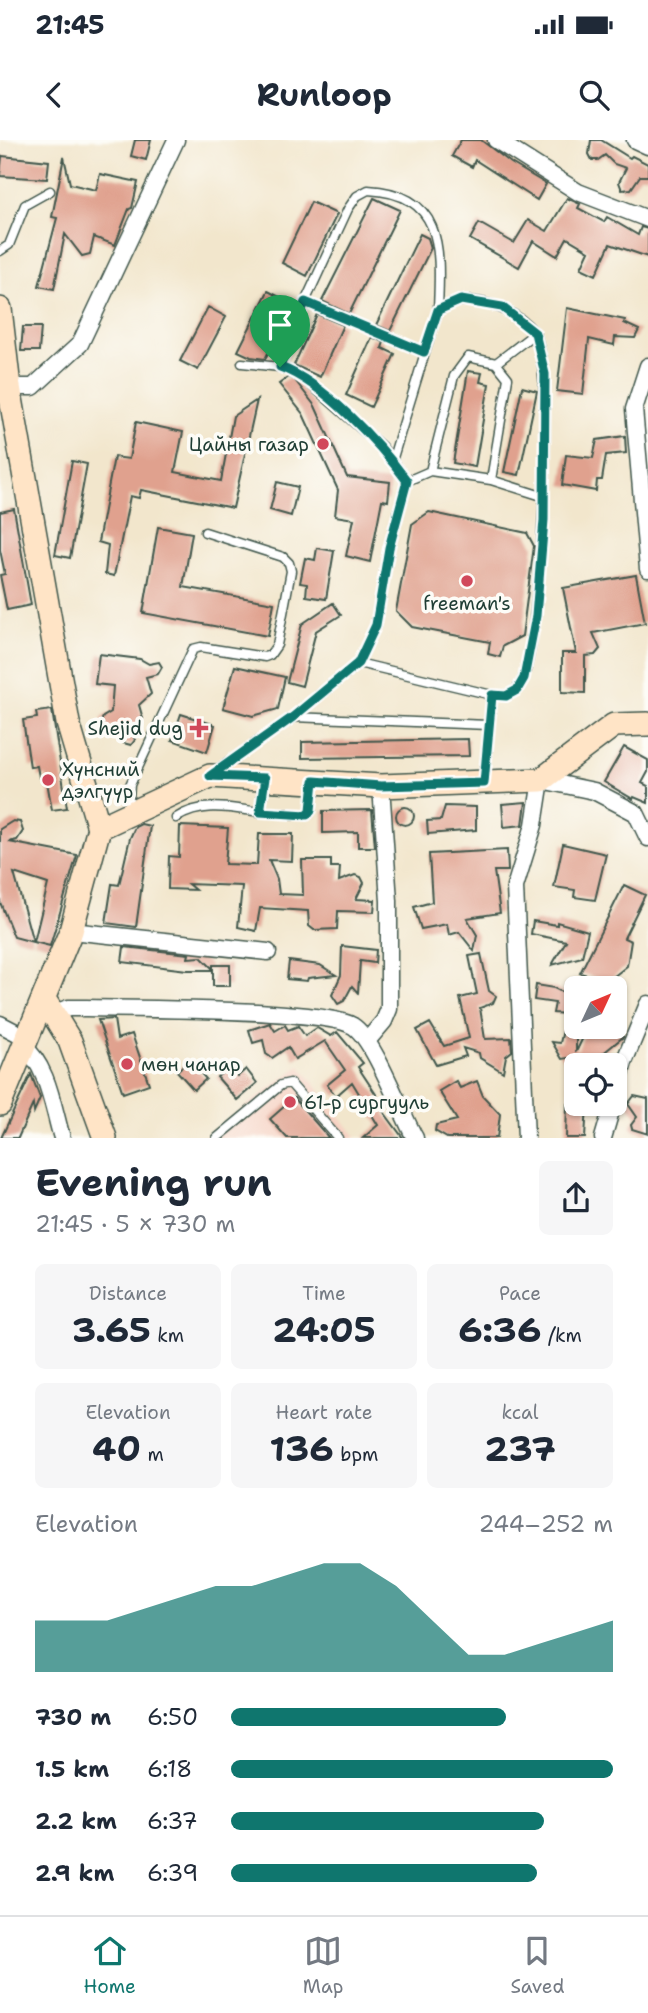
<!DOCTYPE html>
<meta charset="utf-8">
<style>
body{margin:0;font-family:"Shantell Sans",sans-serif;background:#f6f6f7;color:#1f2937;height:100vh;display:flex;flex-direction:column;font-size:26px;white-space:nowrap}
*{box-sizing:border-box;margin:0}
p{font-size:23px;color:#747a83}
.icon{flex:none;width:38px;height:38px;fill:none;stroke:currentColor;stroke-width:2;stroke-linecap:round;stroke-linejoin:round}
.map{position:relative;height:998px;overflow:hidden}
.side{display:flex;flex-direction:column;background:#fff;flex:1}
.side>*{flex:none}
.needle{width:46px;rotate:46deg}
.fabs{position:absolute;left:564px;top:836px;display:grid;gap:14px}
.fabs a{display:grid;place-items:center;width:63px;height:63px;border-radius:10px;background:#fff;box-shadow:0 2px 5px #0004;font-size:35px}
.pin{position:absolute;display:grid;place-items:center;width:60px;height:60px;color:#fff;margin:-72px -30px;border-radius:50% 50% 50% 0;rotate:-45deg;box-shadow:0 0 7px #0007}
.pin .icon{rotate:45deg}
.round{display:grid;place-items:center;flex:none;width:74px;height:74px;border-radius:10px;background:#f6f6f7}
.headline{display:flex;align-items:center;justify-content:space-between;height:119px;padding:0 35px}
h1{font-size:38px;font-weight:700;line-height:52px}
.metrics{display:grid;grid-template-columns:repeat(3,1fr);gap:10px;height:119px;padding:7px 35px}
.metrics div{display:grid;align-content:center;border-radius:10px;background:#f6f6f7;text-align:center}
.metrics b{font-size:35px;font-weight:700}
.metrics small{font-size:19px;font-weight:400}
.metrics p{font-size:19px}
.chart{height:196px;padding:14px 35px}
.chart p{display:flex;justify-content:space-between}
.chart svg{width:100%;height:126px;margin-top:7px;fill:#0f766e;opacity:.7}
ul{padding:0 35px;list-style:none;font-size:23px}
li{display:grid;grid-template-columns:112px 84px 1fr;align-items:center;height:52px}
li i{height:18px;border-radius:9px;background:#0f766e}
.status{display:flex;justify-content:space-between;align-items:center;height:49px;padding:0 35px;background:#fff;direction:ltr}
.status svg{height:19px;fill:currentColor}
header{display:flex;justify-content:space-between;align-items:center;height:91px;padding:0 35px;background:#fff;font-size:32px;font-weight:700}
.menu{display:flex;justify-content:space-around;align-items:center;height:98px;border-top:2px solid #e0e1e3;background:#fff;font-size:19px;color:#747a83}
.menu a{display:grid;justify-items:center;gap:4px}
.menu .selected{color:#0f766e}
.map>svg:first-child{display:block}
.built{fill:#f6d2c3}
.building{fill:#e0a18e}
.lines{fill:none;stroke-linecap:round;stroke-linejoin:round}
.lane-casing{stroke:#3f564b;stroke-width:11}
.street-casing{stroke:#3f564b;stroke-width:19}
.secondary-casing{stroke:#3f564b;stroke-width:26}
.lane{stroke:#fff;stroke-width:8}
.street{stroke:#fff;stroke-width:16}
.secondary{stroke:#ffe4c6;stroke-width:23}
.route-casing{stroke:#fff;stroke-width:14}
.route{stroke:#0f766e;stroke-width:9}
.poi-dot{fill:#d1495b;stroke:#fdfcf7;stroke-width:2.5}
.labels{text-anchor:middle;stroke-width:7;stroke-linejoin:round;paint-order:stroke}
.poi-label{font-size:19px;fill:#1f3d34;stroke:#fdfcf7;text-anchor:start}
</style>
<div class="status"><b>21:45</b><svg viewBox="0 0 49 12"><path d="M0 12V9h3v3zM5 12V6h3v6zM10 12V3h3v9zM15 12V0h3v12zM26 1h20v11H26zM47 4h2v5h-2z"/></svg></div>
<header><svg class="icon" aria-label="back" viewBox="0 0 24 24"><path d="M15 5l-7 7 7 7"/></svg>Runloop<svg class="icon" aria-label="search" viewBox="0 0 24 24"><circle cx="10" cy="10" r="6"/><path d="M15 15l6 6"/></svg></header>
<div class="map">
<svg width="648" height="998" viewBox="0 0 648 998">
<rect width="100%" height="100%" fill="#fdfcf7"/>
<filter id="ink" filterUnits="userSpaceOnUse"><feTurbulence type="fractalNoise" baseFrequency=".0143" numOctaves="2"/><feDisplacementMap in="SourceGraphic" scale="14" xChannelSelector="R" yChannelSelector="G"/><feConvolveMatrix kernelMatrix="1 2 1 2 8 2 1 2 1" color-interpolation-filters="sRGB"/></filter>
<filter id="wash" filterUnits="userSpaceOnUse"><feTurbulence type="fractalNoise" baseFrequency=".00686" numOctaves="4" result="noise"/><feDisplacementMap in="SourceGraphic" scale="28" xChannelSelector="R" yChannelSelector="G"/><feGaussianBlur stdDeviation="1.57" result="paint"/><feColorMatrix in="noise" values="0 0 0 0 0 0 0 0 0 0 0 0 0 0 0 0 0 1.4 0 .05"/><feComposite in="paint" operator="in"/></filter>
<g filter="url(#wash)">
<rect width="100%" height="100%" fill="#f2e6cc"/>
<path class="built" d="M300 926 357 998H203Z"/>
<g id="blocks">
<path class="building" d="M135 0H151L146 20 131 16Z
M461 0H481L511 23 546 44 537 60 475 20 472 27 452 16Z
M591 0H601L630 18 632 16 648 24V36H640L631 49 622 50 619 42 626 28 614 24 605 15 598 20H592L589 14Z
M2 16 49 21 47 39 0 36Z
M64 17 70 44 96 50 100 34 138 42 132 68 129 69 115 105 94 97 90 114 82 116 65 94 54 149 39 146 57 78 52 77Z
M374 58 400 70 349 174 322 161Z
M567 58 580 64 578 68 604 82 607 77 638 95 641 87 648 89V117L610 104 596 135 581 128 589 111 567 98 557 116 533 101 519 127 470 99 479 83 514 103 528 80 547 91Z
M311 62 337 74 307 136 282 123Z
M420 94 428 98 431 108 390 191 376 185Z
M268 151 293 164 265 219 251 217 238 211Z
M208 167 226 177 198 230 180 221Z
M567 168 625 180 624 183 639 190 635 198 615 197 614 205 589 199 583 254 557 251Z
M317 174 343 185 320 237 294 225Z
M23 187H41L39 211H21Z
M372 197 384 202 382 208 395 214 371 267 346 255Z
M468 231 482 233 480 242 489 244 475 327 453 323Z
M289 237 294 239 315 266 347 337 390 342 388 361 382 360 370 422 346 416 354 379 335 376 338 350 303 274 279 244Z
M522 247 537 251 519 335 504 332Z
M257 260 233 368 141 350 139 358 130 356 114 436 105 434 108 405 98 402 114 317 129 319 136 282 183 292 175 332 221 341 233 276Z
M625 296 626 313 606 315 602 340H597L596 351 562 345 566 315 593 318 597 300Z
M72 321 87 324 70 418 55 415Z
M277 342 298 347 291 376 270 370Z
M14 369 31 465 7 470 0 435 5 434 0 410V372Z
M429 372 527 393 534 406 522 496 503 506 500 517 488 514 490 502 412 487 396 471 412 384Z
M158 387 192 393 183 447 274 463 268 496 143 473Z
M317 408 334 411 326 459 306 456 307 444 300 443 305 418 315 420Z
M636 435 645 483 593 493 600 509 595 515 585 516V553L562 552V513H576L563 448Z
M333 463 341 475 316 491 302 546 287 542 302 484Z
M99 514 140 519 149 524 159 522 162 527 158 534 146 537 151 554 139 565 143 579 131 590 135 600 131 605 123 603 120 585 105 588 101 582 103 577 111 572 113 546 95 544Z
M235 526 285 537 278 569 253 576 223 568Z
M52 570 67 668 52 670 46 636 39 637 37 626 30 627 23 580 37 578 36 572Z
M181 574 215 585 207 612 172 600Z
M468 599 469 616 302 618V602Z
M624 607 648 620V632L642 643 648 646V663L634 657 633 659 604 642Z
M526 662 523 685 504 687 502 664Z
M445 666 476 667V690L428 694 427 681 441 680Z
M396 676a9 9 0 1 1 18 0a9 9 0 1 1-18 0Z
M372 670 375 707H358V692L323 693V671Z
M13 681 20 682 23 691 17 700 9 702 77 715 50 806 34 802 48 744 14 733 33 802 14 797 0 762V689Z
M141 684 150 686 136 787 106 783 112 744 119 745 130 698 135 687Z
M180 686 228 688 225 724 257 725 259 694H293L292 721 269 720 277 739 279 754 303 755 302 720H331V727H340L339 741 355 735 361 737 364 743 356 759 375 760 374 772 338 771 337 789 314 790 309 786 308 771 260 768 256 791 238 787 242 746 188 744 195 750 168 749 169 716 179 717Z
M563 704 606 714 595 760 574 757 575 750 554 747Z
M507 710 508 731H494L500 773 467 778 477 795 474 811 459 792 449 795 447 784 421 789 414 767 432 762 429 714Z
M624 745 645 755 624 798 631 801 627 826 608 841 580 833Z
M533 781 557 785V782L588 791 582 817 552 825 566 801 531 794Z
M342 806 376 810 375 823 360 821 358 853 352 846 344 861 338 864 332 855 341 835Z
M124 807 189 814 188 818 201 817 213 829V825H230V846H213V830H187L122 822Z
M481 814 489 851 496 856 493 863 480 868 485 899 511 898 512 911 506 916 503 932 480 918 479 913 463 908 466 916 436 925 417 890 430 883 444 906 469 898 460 858 477 854 469 816Z
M289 821 320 825 336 835 308 838 307 841 287 839Z
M536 845 554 848 576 859V912L588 887 619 890 623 897 601 915 614 918 612 926 578 924 574 917 562 919 552 902 560 903 567 874 553 873 555 863 534 860Z
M114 879 117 899 132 894 149 944 123 953 98 880Z
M270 883 275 891 285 885 288 890 298 886 305 896 317 888 331 896 337 892 363 923 358 927 381 962 378 964 403 998H363L378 985 352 942 336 956 327 945 345 930 325 901 295 919 288 907 272 918 266 914 263 900 253 903 249 890Z
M189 920 206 939 194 950 177 931Z
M230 926 238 936 246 929 257 943 237 960 217 937Z
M31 934 40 958 34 972 33 964 18 998H1Z
M456 941 460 948 477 941 483 956 500 974 497 998H447L435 991 436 985 457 980 439 951Z
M634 956 648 959V994L632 989 631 985 637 977 628 964Z
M294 958 329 998H287L270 979Z
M567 964H587L585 998H566Z"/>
</g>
</g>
<g filter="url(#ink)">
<use href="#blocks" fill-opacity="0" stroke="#3f564b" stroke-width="2"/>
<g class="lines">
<defs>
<path id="lane" d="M0 111 9 105 25 65 50 51
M305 162 424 212
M242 223 280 227 299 234 382 307 407 341
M496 223 535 193
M280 227 292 190 348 69 357 56 368 50C446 54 440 112 438 170
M392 321 438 170C445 167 455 161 463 161 487 159 519 173 534 192 556 221 541 503 522 541 515 555 506 557 492 555L484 641
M430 331 491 340 542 356
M358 523 492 555
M293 577 488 585
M218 630 293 577 358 523 376 485 389 408 407 341 430 331 454 236 468 217 496 223 508 238 491 340
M128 671 130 645 193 509 201 507 265 517 270 515 277 505 291 431 289 423 283 417 205 392
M260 672 307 675 311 670 313 643
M176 678C202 661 231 668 260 672L264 641
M217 998 281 945 290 943 338 998"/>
<path id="street" d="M496 0 578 52 648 79
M635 0 648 6
M648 226 634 269 648 429
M9 247H33L80 204 176 0
M71 791 268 812
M53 874 68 868H86C130 869 326 868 353 886 374 899 401 973 415 998
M0 884 25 897
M367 901 384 881 389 869V761L381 646
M22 905C48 925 53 968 62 998
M614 958 624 922 648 864
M526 998 515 747 534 685 541 640 594 651 636 673 648 698
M603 998 613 964"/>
<path id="secondary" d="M0 169 9 247 68 583 99 688 71 791 0 964
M99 688 210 636 381 646 541 640 614 585 648 584
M44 859 70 901 105 998"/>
</defs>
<use href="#lane" class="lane-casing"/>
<use href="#street" class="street-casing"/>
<use href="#secondary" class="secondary-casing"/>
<use href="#lane" class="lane"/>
<use href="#street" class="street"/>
<use href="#secondary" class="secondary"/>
</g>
</g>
<g class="lines" filter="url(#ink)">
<defs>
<path id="route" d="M461 160 502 167 535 193 545 234 544 380 536 476 524 538 517 550 506 556 492 555 484 643 381 646 314 641 311 670 307 675 260 672 265 638 210 636 293 577 358 523 376 485 389 408 407 341C380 304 323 242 280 227L305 162 424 212 438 170Z"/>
</defs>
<use href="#route" class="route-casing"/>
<use href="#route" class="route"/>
</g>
<g class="poi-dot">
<circle cx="323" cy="304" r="7"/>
<circle cx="467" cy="441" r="7"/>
<path d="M195.5 577.5h7v7h7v7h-7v7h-7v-7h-7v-7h7z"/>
<circle cx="48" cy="640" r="7"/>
<circle cx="127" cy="924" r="7"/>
<circle cx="290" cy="962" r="7"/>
</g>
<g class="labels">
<g class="poi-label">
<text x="309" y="311" text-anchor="end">Цайны газар</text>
<text x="467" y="470" text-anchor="middle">freeman's</text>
<text x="183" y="595" text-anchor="end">Shejid dug</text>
<text x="62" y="636">Хүнсний<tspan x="62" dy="22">дэлгүүр</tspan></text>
<text x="141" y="931">мөн чанар</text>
<text x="304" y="969">61-р сургууль</text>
</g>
</g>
</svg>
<div class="fabs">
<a><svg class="needle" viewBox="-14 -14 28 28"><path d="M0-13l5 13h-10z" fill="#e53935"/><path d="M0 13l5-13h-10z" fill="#747a83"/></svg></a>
<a><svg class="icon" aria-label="locate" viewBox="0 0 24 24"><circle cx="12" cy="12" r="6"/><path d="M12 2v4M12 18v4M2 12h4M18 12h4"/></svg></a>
</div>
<div class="pin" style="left:280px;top:227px;background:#1e9e55"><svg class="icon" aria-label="arrive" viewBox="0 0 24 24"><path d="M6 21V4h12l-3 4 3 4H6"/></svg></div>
</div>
<section class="side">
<div class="headline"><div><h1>Evening run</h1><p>21:45 · 5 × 730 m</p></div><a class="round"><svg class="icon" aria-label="share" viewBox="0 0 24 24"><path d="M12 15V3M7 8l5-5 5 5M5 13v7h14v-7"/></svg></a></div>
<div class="metrics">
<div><p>Distance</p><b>3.65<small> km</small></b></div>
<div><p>Time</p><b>24:05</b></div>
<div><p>Pace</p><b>6:36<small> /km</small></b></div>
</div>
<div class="metrics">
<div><p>Elevation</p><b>40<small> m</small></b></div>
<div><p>Heart rate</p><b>136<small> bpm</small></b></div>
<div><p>kcal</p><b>237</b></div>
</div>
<div class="chart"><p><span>Elevation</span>244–252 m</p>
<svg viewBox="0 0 160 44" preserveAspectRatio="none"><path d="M0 44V26L10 26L20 26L30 22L40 18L50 14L60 14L70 10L80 6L90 6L100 14L110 26L120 38L130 38L140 34L150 30L160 26V44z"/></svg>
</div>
<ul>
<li><b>730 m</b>6:50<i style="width:72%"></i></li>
<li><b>1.5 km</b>6:18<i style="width:100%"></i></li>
<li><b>2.2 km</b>6:37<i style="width:82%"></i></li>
<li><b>2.9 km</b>6:39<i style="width:80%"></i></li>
</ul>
</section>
<nav class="menu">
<a class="selected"><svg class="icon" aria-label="home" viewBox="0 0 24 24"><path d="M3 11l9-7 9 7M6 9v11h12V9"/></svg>Home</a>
<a><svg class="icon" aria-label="map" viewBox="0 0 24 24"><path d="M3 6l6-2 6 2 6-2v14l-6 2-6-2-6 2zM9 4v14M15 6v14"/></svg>Map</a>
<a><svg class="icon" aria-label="saved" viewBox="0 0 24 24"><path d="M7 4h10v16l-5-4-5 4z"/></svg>Saved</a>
</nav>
